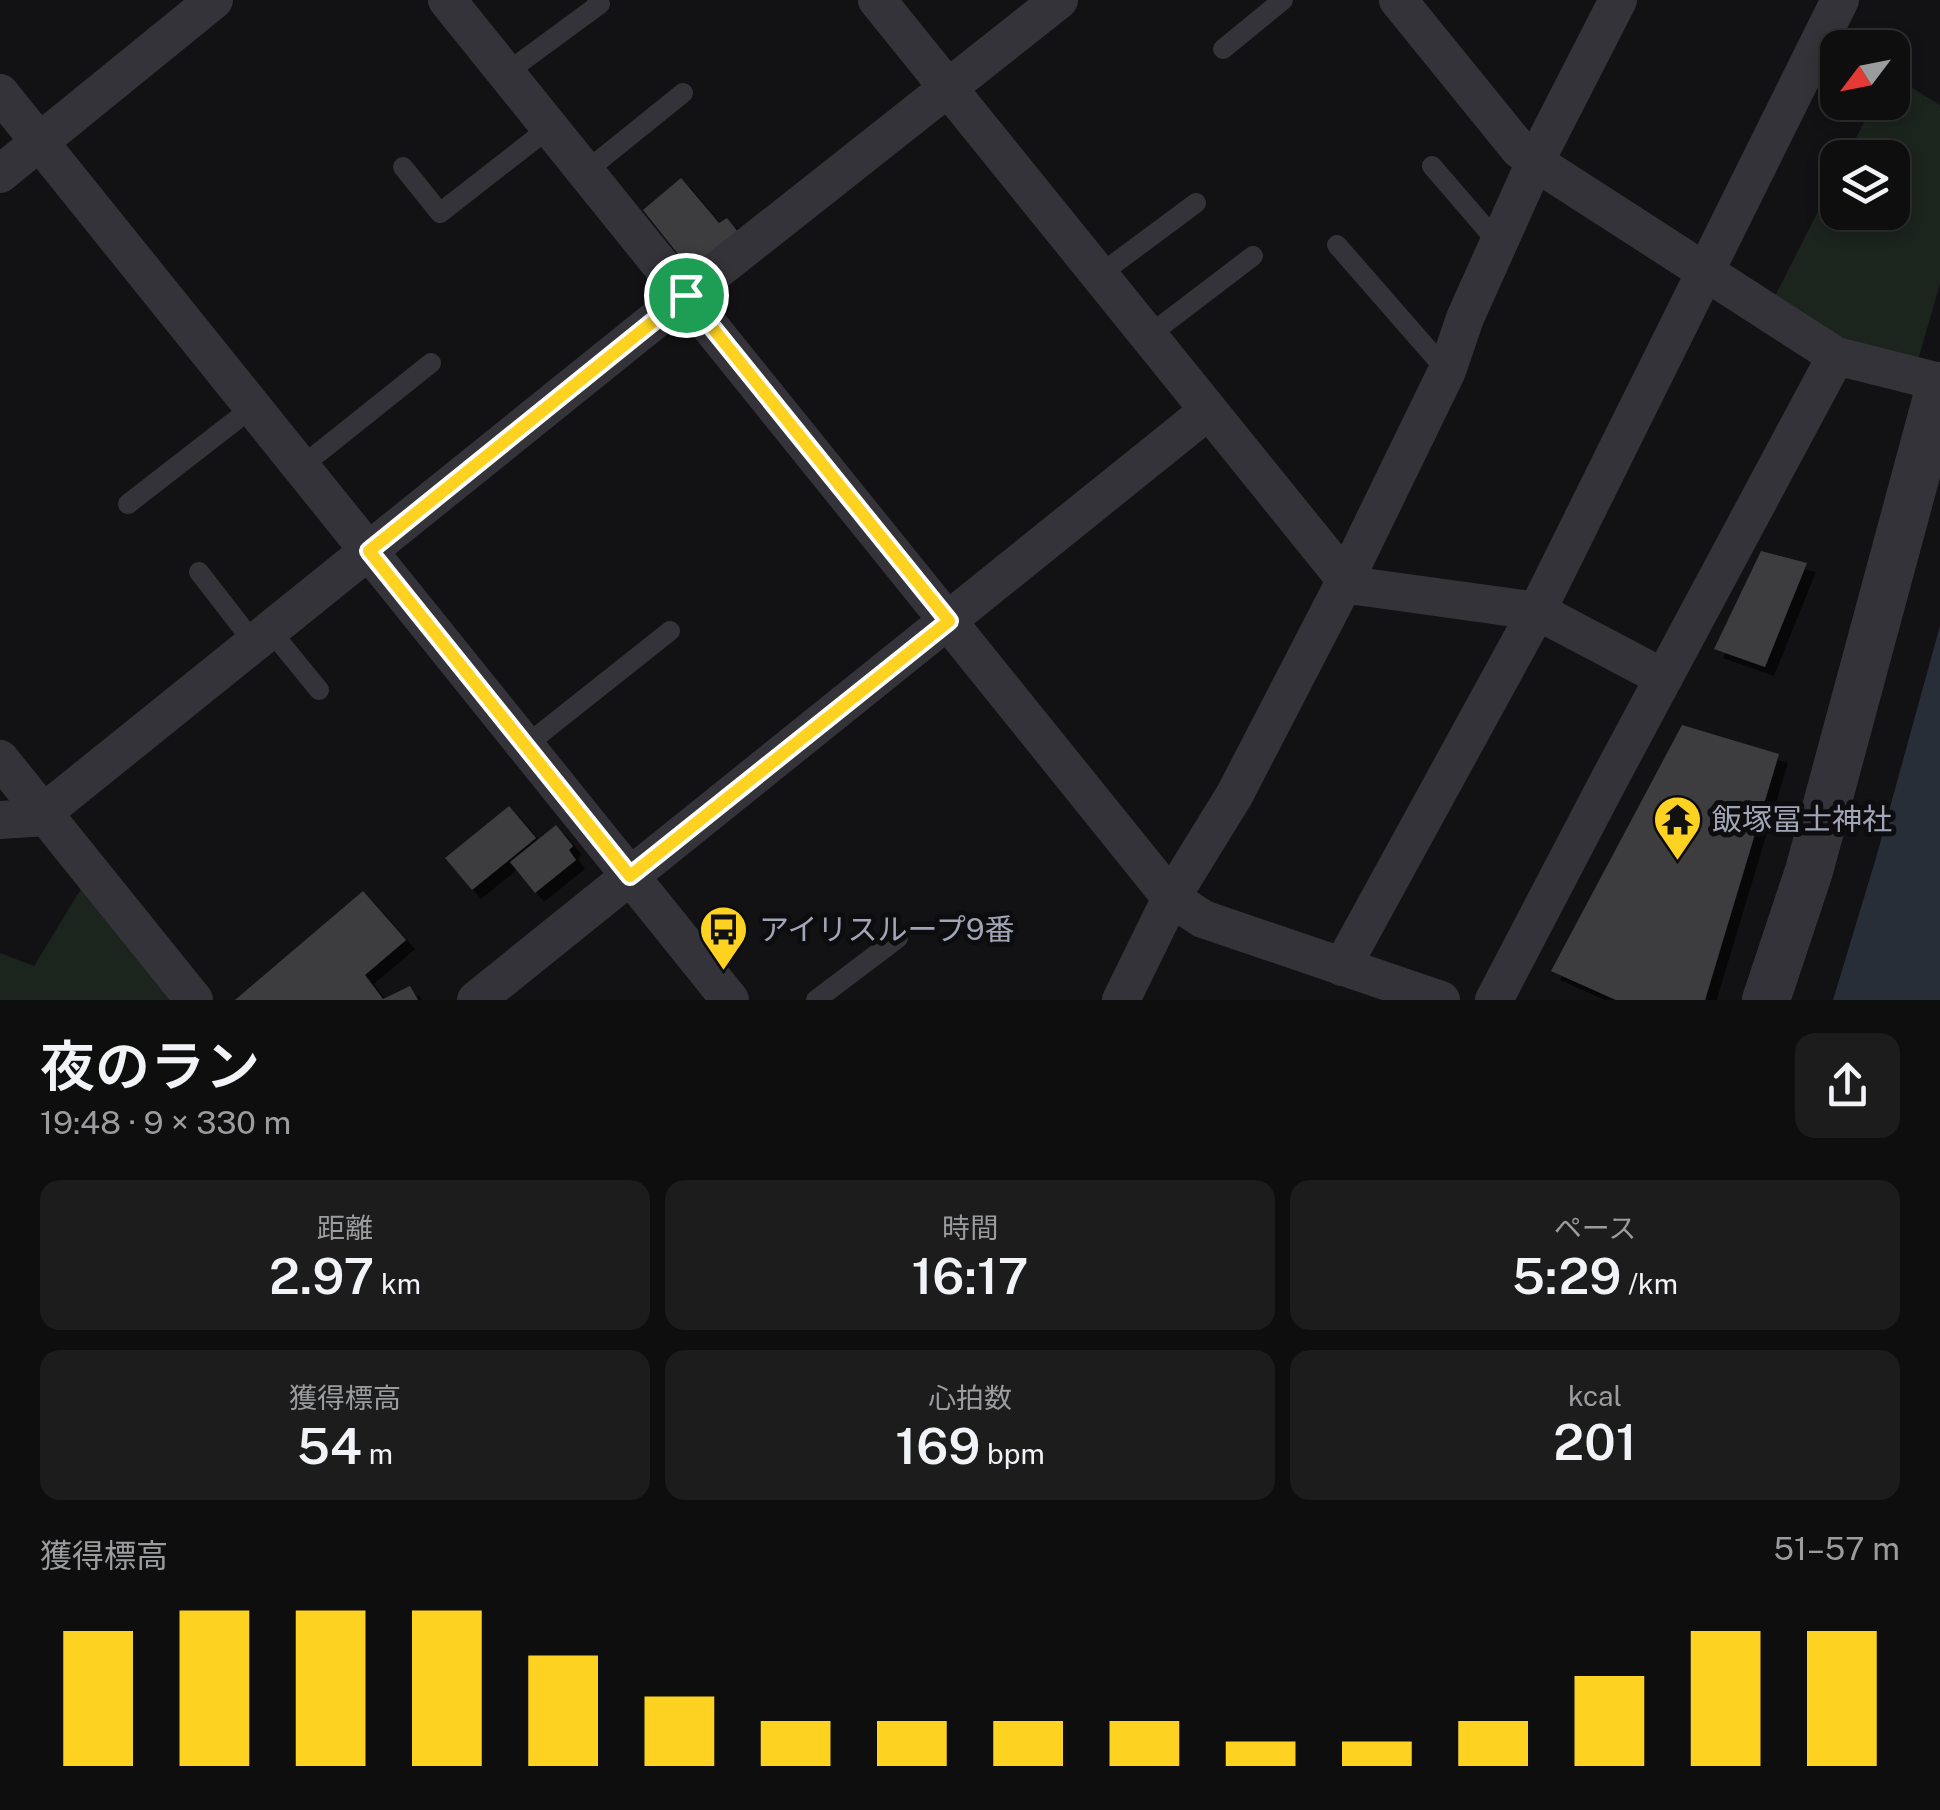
<!DOCTYPE html>
<html lang="ja">
<meta charset="utf-8">
<style>
body{margin:0;font-family:"Public Sans","Noto Sans JP",sans-serif;background:#1c1c1d;color:#f1f3f6;height:100vh;display:flex;flex-direction:column;font-size:38px;white-space:nowrap}
*{box-sizing:border-box;margin:0}
p{font-size:32px;color:#9b9c9e}
.icon{flex:none;width:55px;height:55px;fill:none;stroke:currentColor;stroke-width:2;stroke-linecap:round;stroke-linejoin:round}
.map{position:relative;height:1000px;overflow:hidden}
.side{display:flex;flex-direction:column;background:#0e0e0f;flex:1}
.side>*{flex:none}
.needle{width:65px;rotate:238deg}
.buttons{position:absolute;left:1820px;top:30px;display:grid;gap:20px}
.buttons a{display:grid;place-items:center;width:90px;height:90px;border-radius:20px;background:#0e0e0f;box-shadow:0 5px 15px #0003,0 0 0 2px #2e2e2f;font-size:50px}
.pin{position:absolute;display:grid;place-items:center;width:85px;height:85px;color:#fff;margin:-42px;border:5px solid #fff;border-radius:50%;box-shadow:0 2px 10px #0007}
.round{display:grid;place-items:center;flex:none;width:105px;height:105px;border-radius:20px;background:#1c1c1d}
.summary{display:flex;align-items:center;justify-content:space-between;height:170px;padding:0 40px}
h1{font-size:55px;font-weight:600;line-height:75px}
.figures{display:grid;grid-template-columns:repeat(3,1fr);gap:15px;height:170px;padding:10px 40px}
.figures div{display:grid;align-content:center;border-radius:20px;background:#1c1c1d;text-align:center}
.figures b{font-size:50px;font-weight:600}
.figures small{font-size:28px;font-weight:400}
.figures p{font-size:28px}
.chart{height:280px;padding:20px 40px}
.chart p{display:flex;justify-content:space-between}
.chart svg{width:100%;height:180px;margin-top:10px;stroke:#fdd221;stroke-width:6}
.map>svg:first-child{display:block}
.green{fill:#1c241e}
.water{fill:#282e38}
.building{fill:#3c3c41;filter:url(#shadow)}
.lines{fill:none;stroke-linecap:round;stroke-linejoin:round}
.service{stroke:#333339;stroke-width:20}
.minor{stroke:#333339;stroke-width:38}
.tertiary{stroke:#333339;stroke-width:48}
.route-casing{stroke:#fff;stroke-width:20}
.route{stroke:#fdd221;stroke-width:12}
.labels{text-anchor:middle;stroke-width:10;stroke-linejoin:round;paint-order:stroke}
.poi-label{font-size:30px;fill:#a2a5b5;stroke:#0d0d0f;text-anchor:start}
</style>
<div class="map">
<svg width="1940" height="1000" viewBox="0 0 1940 1000">
<defs>
<filter id="shadow"><feDropShadow dx="9" dy="9" stdDeviation="0" flood-color="#0009"/></filter>
</defs>
<rect width="100%" height="100%" fill="#121214"/>
<path class="green" d="M1893 76 1940 105V284L1916 367 1841 350 1770 306 1837 174 1838 212H1892V158L1846 157 1874 103 1892 102Z
M84 884 177 1000H0V953L34 966Z"/>
<path class="water" d="M1940 626V1000H1833L1876 858Z"/>
<path class="building" d="M681 178 719 223 727 218 738 232 703 260 682 259 643 210Z
M1761 551 1807 563 1765 667 1714 649Z
M1682 725 1779 754 1705 1000H1616L1551 971Z
M509 806 536 838 472 890 445 858Z
M556 825 573 846 569 850 576 860 535 893 510 862Z
M363 891 406 940 365 975 383 999 410 986 418 1000H235Z"/>
<g class="lines">
<path class="service" d="M1223 49 1283 0
M506 73 600 4 597 0
M1432 166 1500 245
M403 167 440 213 549 128
M585 172 683 93
M1337 245 1447 371
M1099 275 1196 203
M1148 336 1253 256
M302 466 431 363
M128 504 253 407
M199 572 254 643
M270 630 319 690
M525 746 670 631
M816 1000 898 938"/>
<path class="minor" d="M447 0 1171 898 1203 919 1441 1000
M877 0 1345 579
M1398 0 1519 149 1535 162 1836 356 1940 382
M0 93 730 1000
M0 174 214 0
M1342 584 1537 611 1664 678
M0 759 194 1000
M43 813 686 295 1059 0
M0 820 47 817
M1342 967 1537 611 1840 0
M476 1000 1208 411
M1121 1000 1171 898 1235 794 1339 593 1447 371 1465 318 1535 162 1618 0
M1494 1000 1609 780 1836 356"/>
<path class="tertiary" d="M1766 1000 1809 871 1940 386"/>
</g>
<g class="lines">
<defs>
<path id="route" d="M686 295 949 621 630 876 369 551Z"/>
</defs>
<use href="#route" class="route-casing"/>
<use href="#route" class="route"/>
</g>
<defs>
<symbol id="temple-pin" viewBox="-11 -11 22 30"><path d="M0 17L-7.5 6A9.5 9.5 0 1 1 7.5 6Z" fill="#fdd221" stroke="#0d0d0f"/><path d="M0-6L5-2H3V0L6.5 2.5H4V6H1.5V3h-3V6H-4V2.5H-6.5L-3 0V-2H-5Z" fill="#111"/></symbol>
<symbol id="bus-pin" viewBox="-11 -11 22 30"><path d="M0 17L-7.5 6A9.5 9.5 0 1 1 7.5 6Z" fill="#fdd221" stroke="#0d0d0f"/><path d="M-5-6H5V4H4V6H2V4H-2V6H-4V4H-5ZM-3.5-4V0h7V-4ZM-3.5 1.2v1.5H-2V1.2ZM2 1.2v1.5H3.5V1.2Z" fill="#111"/></symbol>
</defs>
<g fill-rule="evenodd">
<use href="#temple-pin" x="1650" y="792" width="55" height="75"/>
<use href="#bus-pin" x="696" y="902" width="55" height="75"/>
</g>
<g class="labels">
<g class="poi-label">
<text x="1712" y="830">飯塚冨士神社</text>
<text x="759" y="940">アイリスループ9番</text>
</g>
</g>
</svg>
<div class="buttons">
<a><svg class="needle" viewBox="-14 -14 28 28"><path d="M0-13l5 13h-10z" fill="#e53935"/><path d="M0 13l5-13h-10z" fill="#9b9c9e"/></svg></a>
<a><svg class="icon" aria-label="layers" viewBox="0 0 24 24"><path d="M12 4l9 5-9 5-9-5zM3 14l9 5 9-5"/></svg></a>
</div>
<div class="pin" style="left:686px;top:295px;background:#1e9e55"><svg class="icon" aria-label="arrive" viewBox="0 0 24 24"><path d="M6 21V4h12l-3 4 3 4H6"/></svg></div>
</div>
<section class="side">
<div class="summary"><div><h1>夜のラン</h1><p>19:48 · 9 × 330 m</p></div><a class="round"><svg class="icon" aria-label="share" viewBox="0 0 24 24"><path d="M12 15V3M7 8l5-5 5 5M5 13v7h14v-7"/></svg></a></div>
<div class="figures">
<div><p>距離</p><b>2.97<small> km</small></b></div>
<div><p>時間</p><b>16:17</b></div>
<div><p>ペース</p><b>5:29<small> /km</small></b></div>
</div>
<div class="figures">
<div><p>獲得標高</p><b>54<small> m</small></b></div>
<div><p>心拍数</p><b>169<small> bpm</small></b></div>
<div><p>kcal</p><b>201</b></div>
</div>
<div class="chart"><p><span>獲得標高</span>51–57 m</p>
<svg viewBox="0 0 160 44" preserveAspectRatio="none"><path d="M5 44V11M15 44V6M25 44V6M35 44V6M45 44V17M55 44V27M65 44V33M75 44V33M85 44V33M95 44V33M105 44V38M115 44V38M125 44V33M135 44V22M145 44V11M155 44V11"/></svg>
</div>
</section>
